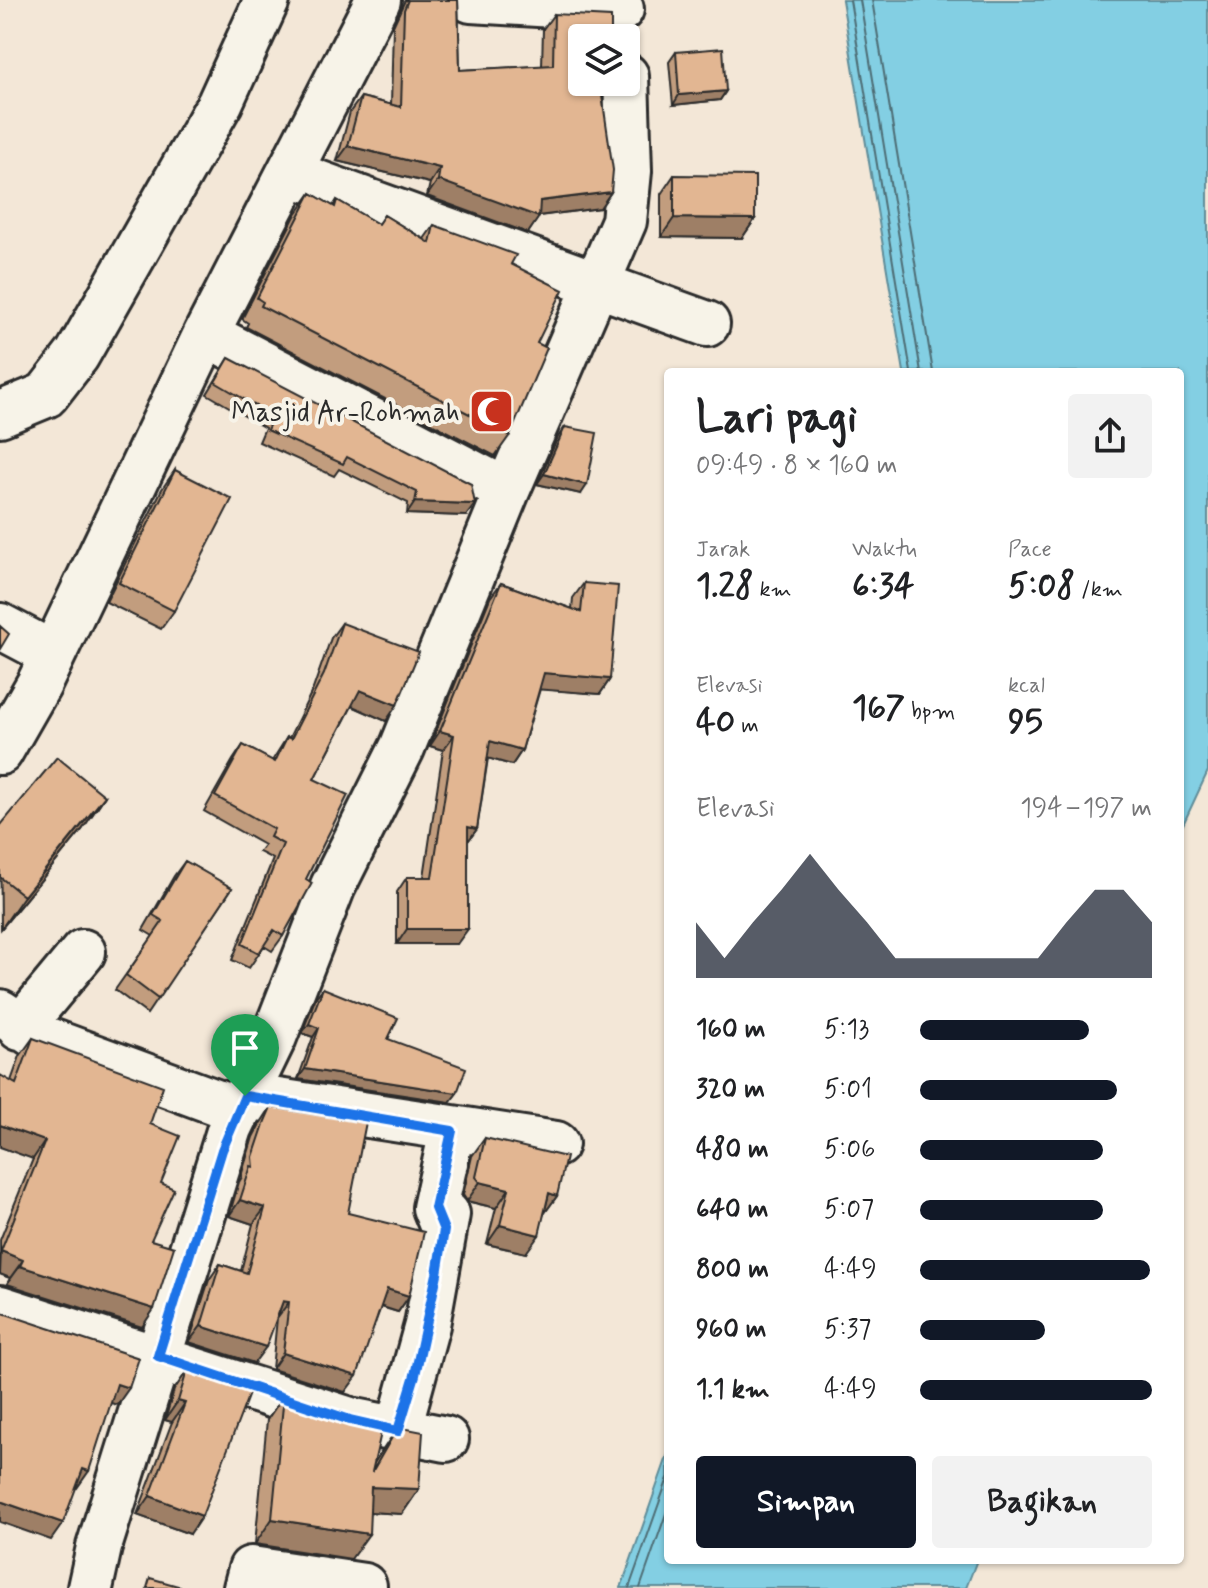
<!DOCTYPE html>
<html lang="id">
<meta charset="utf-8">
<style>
body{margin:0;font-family:Mynerve,sans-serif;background:#f2f2f2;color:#202124;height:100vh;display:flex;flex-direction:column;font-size:30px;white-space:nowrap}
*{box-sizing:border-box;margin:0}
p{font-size:26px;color:#757577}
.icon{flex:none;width:44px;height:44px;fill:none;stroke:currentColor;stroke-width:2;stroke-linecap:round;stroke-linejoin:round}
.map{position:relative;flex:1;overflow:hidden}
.drawer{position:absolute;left:664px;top:368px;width:520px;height:1196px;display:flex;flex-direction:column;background:#fff;border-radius:8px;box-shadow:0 2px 6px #0004}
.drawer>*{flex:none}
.buttons{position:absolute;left:568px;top:24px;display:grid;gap:16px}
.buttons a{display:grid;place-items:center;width:72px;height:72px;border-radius:8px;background:#fff;box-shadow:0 2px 6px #0004;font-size:40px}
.pin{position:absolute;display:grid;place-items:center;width:68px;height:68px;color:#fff;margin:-82px -34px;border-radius:50% 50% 50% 0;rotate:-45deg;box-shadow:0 0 8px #0007}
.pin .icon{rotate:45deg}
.round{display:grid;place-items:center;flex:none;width:84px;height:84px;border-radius:8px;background:#f2f2f2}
.headline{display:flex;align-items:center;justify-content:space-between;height:136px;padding:0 32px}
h1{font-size:44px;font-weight:700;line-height:60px}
.stats{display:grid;grid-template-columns:repeat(3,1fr);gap:12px;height:136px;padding:8px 32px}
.stats div{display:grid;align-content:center}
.stats b{font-size:34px;font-weight:700}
.stats small{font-size:22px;font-weight:400}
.stats p{font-size:22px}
.chart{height:224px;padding:16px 32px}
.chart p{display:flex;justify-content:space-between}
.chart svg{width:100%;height:144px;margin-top:8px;fill:#111827;opacity:.7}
.action{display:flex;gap:16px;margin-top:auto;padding:16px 32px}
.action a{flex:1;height:92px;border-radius:8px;background:#111827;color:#fff;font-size:32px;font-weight:700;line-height:92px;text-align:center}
.action a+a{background:#f2f2f2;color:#202124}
ul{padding:0 32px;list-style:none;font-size:26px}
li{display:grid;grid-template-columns:128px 96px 1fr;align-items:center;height:60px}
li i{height:20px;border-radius:10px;background:#111827}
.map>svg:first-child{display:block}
.water{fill:#83cfe3;stroke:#608d99;stroke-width:2}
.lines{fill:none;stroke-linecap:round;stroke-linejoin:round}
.shore{stroke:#4e6d75;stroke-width:2}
.minor-casing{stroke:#2b2b2b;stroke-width:50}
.minor{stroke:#f7f3e8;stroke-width:44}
.wall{fill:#c29d7e;stroke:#2b2b2b;stroke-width:2}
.shaded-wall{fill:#9e7f66;stroke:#2b2b2b;stroke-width:2}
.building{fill:#e2b692;stroke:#2b2b2b;stroke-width:2}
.route-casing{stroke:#fff;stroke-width:16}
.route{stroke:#1a73e8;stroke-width:10}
.labels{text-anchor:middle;stroke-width:8;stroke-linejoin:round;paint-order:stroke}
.poi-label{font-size:28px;fill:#2b2b2b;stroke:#f7f3e8;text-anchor:end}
</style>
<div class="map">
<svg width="1208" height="1588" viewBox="0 0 1208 1588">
<rect width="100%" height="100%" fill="#f3e7d7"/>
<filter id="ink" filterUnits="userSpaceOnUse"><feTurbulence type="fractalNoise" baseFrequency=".0125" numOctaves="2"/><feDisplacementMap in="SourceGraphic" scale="16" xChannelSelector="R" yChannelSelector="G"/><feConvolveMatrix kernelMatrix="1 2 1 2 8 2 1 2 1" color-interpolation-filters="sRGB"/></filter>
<g filter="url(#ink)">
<path class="water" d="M842 0H1208V771L1180 831V372H904Z
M668 1454V1560H977L966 1588H621Z"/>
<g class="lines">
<path class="shore" d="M850 0 911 372
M860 0 921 372
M872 0 933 372
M629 1588 668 1478
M640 1588 668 1508"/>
<defs>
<path id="minor" d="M471 0 621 9
M290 173 707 324
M206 334 507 491
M0 414 46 395 77 355 220 103 267 0
M0 626 53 654
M0 752 39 684 206 334 378 0
M0 1012 34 1035 237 1110
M20 1028 83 952
M245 1096 556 1144
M444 1230 435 1208 452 1131
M0 1308 350 1420 446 1439
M398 1431 427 1325 447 1214
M90 1588 99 1547 230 1128 274 1037 333 886 402 748 507 491 624 221 629 171 626 76
M246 1588 251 1569 364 1586"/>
</defs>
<use href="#minor" class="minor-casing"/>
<use href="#minor" class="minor"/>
</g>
<path class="wall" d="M405 0H458L460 70 542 66 543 29 554 14 582 38 611 192 600 208 539 216 528 233 427 196 430 183 337 161 350 112 361 97 391 105 393 26Z
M676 52 726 91 720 100 673 105 669 62Z
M674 175 755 219 742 238 661 237V194Z
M311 193 333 206 337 200 378 224 384 215 424 239 434 225 511 264 537 343 510 435 495 456 246 327 248 323 242 319 296 214Z
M229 358 466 516 407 514 408 503 339 469 334 476 259 442 265 428 207 394Z
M565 427 581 494 537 484 558 437Z
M175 470 174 611 161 629 106 602 162 489Z
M501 583 572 609 573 598 584 583 610 679 600 694 540 689 522 750 512 765 488 758 477 829 468 841 457 944H397V892L407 877H424L443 750 430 746 490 598Z
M342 623 386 721 352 706 314 779 306 879 283 936 272 951 264 946 249 968 232 960 273 859 259 852 264 845 204 811 233 760 243 745 272 761 287 737 289 738 313 689 331 638Z
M105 796 82 830 1 929 0 826Z
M185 861 232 888 147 1014 115 990 153 936 143 930 174 876Z
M323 988 457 1093 450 1102 298 1079 313 1037 302 1033 316 997Z
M33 1038 150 1124 161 1183 151 1240 142 1327 7 1284 10 1278 0 1274V1240L33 1159 11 1081 20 1056Z
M271 1107 409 1296 398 1312 381 1307 345 1392 272 1369 277 1318 254 1363 189 1342 209 1280 220 1264 241 1271 253 1224 229 1216 239 1182 242 1177V1173L253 1137 260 1124Z
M485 1138 557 1196 544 1214 526 1253 487 1244 496 1208 467 1201 463 1195 472 1156Z
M187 1371 190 1534 137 1515 172 1422 165 1420 174 1390Z
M284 1395 374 1463 398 1427 419 1489 402 1514 370 1512 351 1559 255 1544 267 1420Z"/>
<path class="shaded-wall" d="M726 91 720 100 673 105 679 95Z
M348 146 440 168 430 183 337 161Z
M438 180 540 201 611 192 600 208 537 216 539 217 528 233 427 196Z
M674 218 755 219 742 238 661 237Z
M544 474 587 485 581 494 537 484Z
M415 502 475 504 466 516 407 514Z
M544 673 610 679 600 694 534 689Z
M360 690 397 705 386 721 350 705Z
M440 731 454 735 443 750 430 746Z
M490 741 522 750 512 765 480 756Z
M105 796 82 830 1 929 24 896Z
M468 827 477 829 466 844Z
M407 929H468L457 944H397Z
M309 1024 319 1028 313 1037 302 1033Z
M305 1069 457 1093 450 1102 298 1079Z
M0 1125 45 1141 33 1159 0 1147Z
M480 1182 509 1189 496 1208 467 1201Z
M549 1193 557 1196 544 1214Z
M240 1200 265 1208 253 1224 229 1216Z
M500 1225 539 1235 526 1253 487 1244Z
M1 1251 23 1260 10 1278 0 1274Z
M20 1266 154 1309 142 1327 7 1284Z
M387 1289 409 1296 398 1312 376 1305Z
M283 1301 289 1302 277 1318Z
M201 1326 266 1347 254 1363 189 1342Z
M283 1353 357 1376 345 1392 272 1369Z
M117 1384 129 1388 117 1405 105 1401Z
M178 1401 185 1403 172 1422 165 1420Z
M83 1469 89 1471 77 1488 71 1486Z
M371 1487 419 1489 402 1514 354 1511Z
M150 1496 202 1516 190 1534 137 1515Z
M0 1501 63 1523 51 1540 0 1522Z
M272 1519 369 1534 351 1559 255 1544Z"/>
<path class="building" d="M408 0H458L460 70 553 65 554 14 611 17V38H582V82H600L613 170 611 192 540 201 539 217 438 180 440 168 348 146 361 97 401 107 404 10Z
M723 48 726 91 679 95 676 52Z
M674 175 755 176V219L674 218Z
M311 193 335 207 337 200 378 224 384 215 430 243 434 225 516 255 511 264 563 290 537 343 547 348 510 435 261 306 263 302 257 298Z
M229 358 471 484 475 504 415 502 417 492 347 457 343 464 267 430 273 416 215 382Z
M565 427 597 433 587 485 544 474Z
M175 470 232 499 174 611 119 583Z
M501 583 581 612 584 583 618 586 610 679 544 673 522 750 490 741 477 829 468 827V929H407V877H432L454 735 440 731Z
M342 623 419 652 397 705 360 690 314 779 348 795 306 879 312 883 283 936 274 930 259 953 242 944 283 844 270 837 274 829 215 796 243 745 275 762 287 737 291 739 324 674Z
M0 626 9 634 0 649Z
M57 757 105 796 24 896 0 877V826Z
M185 861 232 888 158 999 126 975 163 921 153 915Z
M323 988 398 1018 388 1039 466 1068 457 1093 305 1069 319 1028 309 1024Z
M33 1038 163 1086 150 1124 180 1136 161 1183 174 1189 151 1240 174 1247 154 1309 20 1266 23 1260 1 1251 45 1141 0 1125V1075L16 1084Z
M271 1107 366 1122 348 1213 424 1232 409 1296 387 1289 357 1376 283 1353 289 1302 283 1301 266 1347 201 1326 220 1264 247 1273 265 1208 240 1200 251 1166 254 1167 253 1157 265 1121Z
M485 1138 566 1157 557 1196 549 1193 539 1235 500 1225 509 1189 480 1182 476 1177Z
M0 1312 139 1358 129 1388 117 1384 89 1471 83 1469 63 1523 0 1501Z
M187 1371 250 1391 202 1516 150 1496 185 1403 178 1401Z
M284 1395 383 1424 372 1472 398 1427 423 1432 419 1489 371 1487 369 1534 272 1519Z
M150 1578 185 1588H147Z"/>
</g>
<g class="lines" filter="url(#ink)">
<defs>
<path id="route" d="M245 1096 452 1131 435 1208 444 1230 437 1274 415 1375 398 1431 350 1420 158 1356 222 1150Z"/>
</defs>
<use href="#route" class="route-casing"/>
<use href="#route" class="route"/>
</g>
<defs>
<symbol id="mosque-square" viewBox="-11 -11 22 22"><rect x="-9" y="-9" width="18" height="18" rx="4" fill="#c8321e" stroke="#f7f3e8"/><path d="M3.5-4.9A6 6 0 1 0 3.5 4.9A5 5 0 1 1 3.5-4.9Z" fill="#fff"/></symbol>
</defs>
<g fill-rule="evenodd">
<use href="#mosque-square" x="466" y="386" width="51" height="51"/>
</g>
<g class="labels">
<g class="poi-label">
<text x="460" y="421">Masjid Ar-Rohmah</text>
</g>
</g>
</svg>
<div class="buttons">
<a><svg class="icon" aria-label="layers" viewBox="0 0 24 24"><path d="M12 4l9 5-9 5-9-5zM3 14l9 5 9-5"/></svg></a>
</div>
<div class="pin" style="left:245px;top:1096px;background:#1e9e55"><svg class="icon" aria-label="arrive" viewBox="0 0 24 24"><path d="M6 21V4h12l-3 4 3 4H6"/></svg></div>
<section class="drawer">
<div class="headline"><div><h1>Lari pagi</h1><p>09:49 · 8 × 160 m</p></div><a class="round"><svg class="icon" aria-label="share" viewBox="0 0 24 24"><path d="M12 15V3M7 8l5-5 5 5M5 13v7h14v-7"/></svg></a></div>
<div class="stats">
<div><p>Jarak</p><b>1.28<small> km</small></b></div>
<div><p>Waktu</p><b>6:34</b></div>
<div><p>Pace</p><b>5:08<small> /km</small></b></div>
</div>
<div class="stats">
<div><p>Elevasi</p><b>40<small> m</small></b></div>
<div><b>167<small> bpm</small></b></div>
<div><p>kcal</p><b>95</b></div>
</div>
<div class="chart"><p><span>Elevasi</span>194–197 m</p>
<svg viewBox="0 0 160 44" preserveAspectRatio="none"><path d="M0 44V27L10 38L20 27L30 17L40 6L50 17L60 27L70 38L80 38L90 38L100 38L110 38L120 38L130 27L140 17L150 17L160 27V44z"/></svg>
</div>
<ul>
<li><b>160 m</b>5:13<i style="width:73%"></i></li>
<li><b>320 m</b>5:01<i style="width:85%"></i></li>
<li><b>480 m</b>5:06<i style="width:79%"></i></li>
<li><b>640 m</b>5:07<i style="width:79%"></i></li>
<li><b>800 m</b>4:49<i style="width:99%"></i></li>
<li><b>960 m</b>5:37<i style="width:54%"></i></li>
<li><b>1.1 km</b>4:49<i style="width:100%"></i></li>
</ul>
<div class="action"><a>Simpan</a><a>Bagikan</a></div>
</section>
</div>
